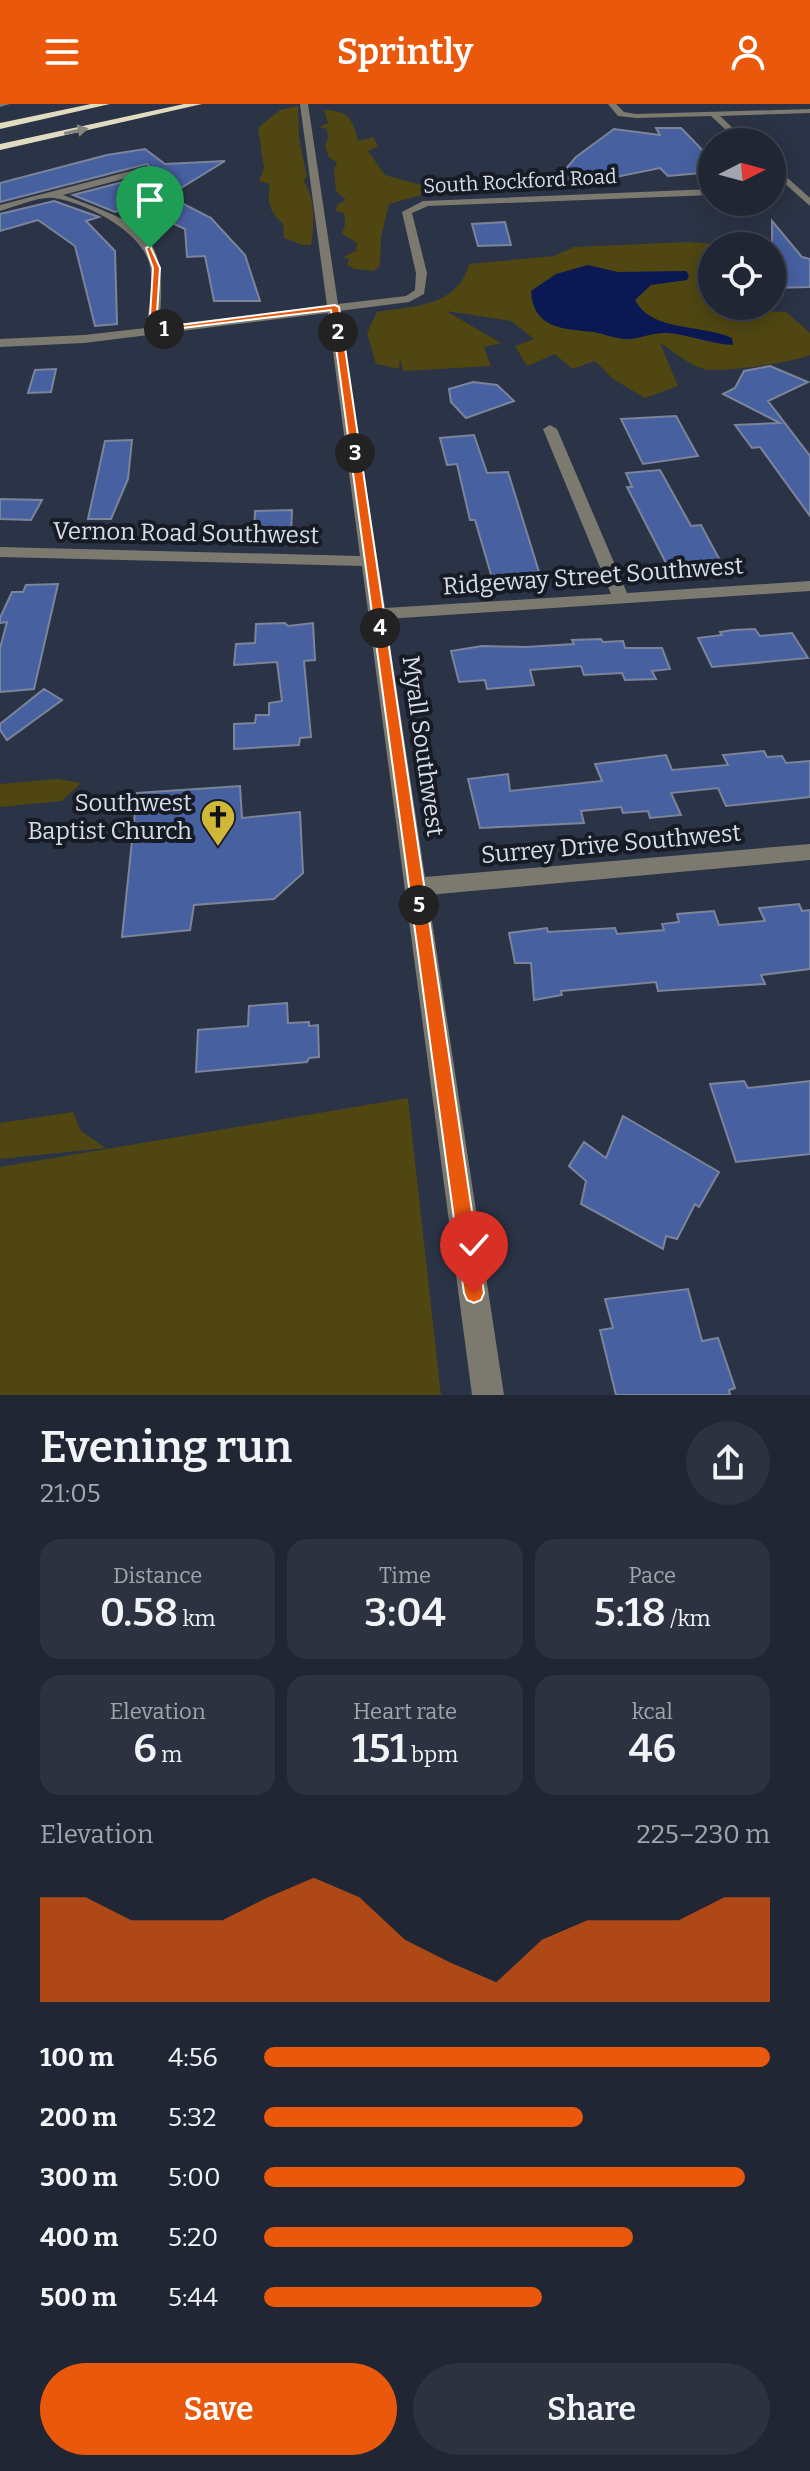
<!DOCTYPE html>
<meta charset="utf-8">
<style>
body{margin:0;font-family:Bitter,serif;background:#2d3240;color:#f1f3f6;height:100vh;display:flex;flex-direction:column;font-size:30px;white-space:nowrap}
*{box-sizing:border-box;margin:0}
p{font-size:26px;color:#a2a5ac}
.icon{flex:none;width:44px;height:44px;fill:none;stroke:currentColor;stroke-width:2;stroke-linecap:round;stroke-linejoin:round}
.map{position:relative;height:1291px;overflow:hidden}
.sheet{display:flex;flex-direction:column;background:#202634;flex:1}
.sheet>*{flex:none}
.needle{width:52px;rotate:84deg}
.tools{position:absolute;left:698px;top:24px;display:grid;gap:16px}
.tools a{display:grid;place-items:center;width:88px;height:88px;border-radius:50%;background:#202634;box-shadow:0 4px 20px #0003,0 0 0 2px #3d434f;font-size:40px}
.pin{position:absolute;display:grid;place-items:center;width:68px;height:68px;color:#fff;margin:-82px -34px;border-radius:50% 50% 50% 0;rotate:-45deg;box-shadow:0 0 8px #0007}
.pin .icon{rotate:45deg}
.km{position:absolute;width:40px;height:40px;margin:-20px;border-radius:50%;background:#222;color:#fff;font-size:22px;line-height:40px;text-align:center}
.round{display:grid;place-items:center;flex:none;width:84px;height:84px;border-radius:42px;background:#2d3240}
.head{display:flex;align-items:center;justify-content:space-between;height:136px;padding:0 40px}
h1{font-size:44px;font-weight:600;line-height:60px}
.figures{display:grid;grid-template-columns:repeat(3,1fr);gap:12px;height:136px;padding:8px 40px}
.figures div{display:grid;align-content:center;border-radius:20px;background:#2d3240;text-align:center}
.figures b{font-size:40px;font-weight:600}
.figures small{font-size:22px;font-weight:400}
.figures p{font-size:22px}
.chart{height:224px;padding:16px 40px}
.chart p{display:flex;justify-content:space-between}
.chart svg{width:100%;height:144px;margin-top:8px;fill:#ea580c;opacity:.7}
.primary-button{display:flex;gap:16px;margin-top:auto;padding:16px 40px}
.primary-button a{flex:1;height:92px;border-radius:48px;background:#ea580c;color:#fff;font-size:32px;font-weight:600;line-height:92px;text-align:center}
.primary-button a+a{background:#2d3240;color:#f1f3f6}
ul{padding:0 40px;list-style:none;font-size:26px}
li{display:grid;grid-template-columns:128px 96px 1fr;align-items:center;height:60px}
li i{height:20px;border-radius:10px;background:#ea580c}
header{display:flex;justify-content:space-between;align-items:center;height:104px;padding:0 40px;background:#ea580c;color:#fff;font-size:36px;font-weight:600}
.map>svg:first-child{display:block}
.green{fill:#4f4612}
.water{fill:#0a1954}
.building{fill:#4760a0;stroke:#7b849b;stroke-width:2}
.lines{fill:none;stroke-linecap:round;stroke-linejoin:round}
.minor{fill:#7c7a6f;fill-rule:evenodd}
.highway{fill:#e1dcc0;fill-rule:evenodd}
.oneway{fill:#86857a}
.route{fill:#ea580c;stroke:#fff;stroke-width:2}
.labels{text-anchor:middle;stroke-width:8;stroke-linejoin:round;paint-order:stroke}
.far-street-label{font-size:20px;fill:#d8ddea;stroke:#171b24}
.street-label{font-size:24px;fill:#d8ddea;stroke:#171b24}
.poi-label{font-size:24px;fill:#d8ddea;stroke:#171b24;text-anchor:end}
</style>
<header><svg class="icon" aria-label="menu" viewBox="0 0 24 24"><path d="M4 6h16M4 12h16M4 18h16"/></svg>Sprintly<svg class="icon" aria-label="person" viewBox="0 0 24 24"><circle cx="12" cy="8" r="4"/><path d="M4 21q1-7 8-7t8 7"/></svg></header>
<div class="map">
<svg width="810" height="1291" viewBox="0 0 810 1291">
<rect width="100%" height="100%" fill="#2b3346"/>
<path class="green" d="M298 2 299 34 307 73 303 76C315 93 315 120 311 141H303L284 134 283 120C269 107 267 99 270 80L259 77 264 64 258 24 280 6Z
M324 6C348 6 353 15 358 37L373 33 378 42 368 47 385 71 439 86 389 100 381 133 380 161 374 167 354 165 347 161 349 155 343 153 356 147 357 139 342 130 345 120 344 109 336 107 337 101 346 96 336 87 334 67 337 58 329 54 325 41 328 35 327 25 319 23 328 19Z
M688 138 745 142H712V202C738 202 760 208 786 208L810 229V251C794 258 721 269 704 265 690 262 673 247 660 239L678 282 645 294 613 275 595 257 572 265 555 250 527 262 515 242 534 235 511 217 446 207 501 239 484 243 491 262 403 267 400 253 399 265 376 260 367 229 377 208C413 202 458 203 469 160L554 152 574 143Z
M57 675 81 679 62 697 0 703V680Z
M408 994 441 1291H0V1063Z
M73 1008 81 1027 106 1044 0 1055V1019Z"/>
<path class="water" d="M588 161 618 168 686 167 689 171 687 176 651 181 635 196C651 228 702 220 732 234L733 241C710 240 687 230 667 229 652 228 638 236 624 235 614 234 604 230 594 228 564 225 533 225 531 187L556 170Z"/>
<path class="building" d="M656 24H681L712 56V68L668 72 660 64 596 77 558 74 576 53 614 25 660 31Z
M145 45 165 60 225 57 168 92 211 114 245 151 260 197H214L205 152 187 153 185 125 136 102 115 108 73 91 150 71 152 66 147 60 0 98V79L107 51Z
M54 97 99 113 86 117 115 147 117 220 95 222 75 142 38 116 0 127V110Z
M772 117 802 153 810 155V183L772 184Z
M505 118 511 141 478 142 472 120Z
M770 262 808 278 768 297 810 352V412L760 343 752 344 735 321 780 319 723 290 735 284 744 267Z
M56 265 51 288 28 289 35 266Z
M473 278 497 281 514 297 466 314 451 298 449 285Z
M676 312 698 352 643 360 621 315Z
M474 331 487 369 508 368 540 471 492 474 475 416H470L457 360 447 361 440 334Z
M132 336 128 375 111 415H88L105 337Z
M660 366 691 422 701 421 723 462 668 463 627 383H632L626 369Z
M0 395 42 396 31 416 0 415Z
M292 406 291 431H254L255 407Z
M58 480 34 585 0 588V544L7 518 0 519V514L12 488H23L26 481Z
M285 519 288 522 313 519 315 556 304 557 311 633 300 634 299 641 234 645V620L255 619 256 611H269V599L282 597 277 558 234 561 236 540 255 539 256 520Z
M755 525 760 532 792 529 808 554 712 563 698 534 722 531 720 528 733 526Z
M601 535 603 538 623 537 625 544H662L670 565 652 567 656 575 625 576 622 569 584 571 581 562 530 566 534 581 487 585 485 576 459 578 451 547 482 542 526 543 574 540 572 536Z
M44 585 62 596 7 636 0 626V620Z
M764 647 767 653 782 652 786 659 810 657V693L726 702 718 684 671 689 681 711 650 714 648 707 623 709 621 703 581 707 584 719 480 724 468 675 508 670 510 687 602 677 595 660 666 651 672 666 728 661 723 651Z
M240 682 242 714 300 708 303 769 274 795 194 801 190 826 122 833 137 689Z
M799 800 802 807 810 806V865L761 871 765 880 658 887 656 878 561 887 562 891 534 896 531 859H515L509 829 547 824 548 828 615 824 617 830 664 826 662 820 679 818 677 810 714 807 719 821 765 817 759 804Z
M287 899 288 919 309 918V922L318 921 319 953 309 954 307 958 196 968 198 926 248 922 249 902Z
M744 977 748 984 810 977V1050L736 1058 710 980Z
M623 1012 719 1068 699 1103 695 1100 677 1135 666 1132 663 1145 581 1100 586 1077 569 1062 584 1038 606 1054Z
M688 1185 702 1237 718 1234 735 1284 729 1286 730 1291H616L600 1226 613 1224 605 1195Z"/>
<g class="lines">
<path class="minor" d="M0 0H10L0 3Z
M300 0H308L338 200 406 192 415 186 416 169 402 108 423 97 712 85V91L428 102 412 109 427 169 424 190 409 198 339 207 385 504 611 490 543 325 550 321 557 325 627 489 810 477V487L386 515 425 773 810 740V756L428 791 504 1291H472L362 462 0 453V443L360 452 328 209 84 239 0 243V235L84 231 146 224C149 204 154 182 150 162 143 128 87 99 54 94 39 92 15 103 0 107V101L146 63 149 68 63 91C145 122 169 126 159 222L327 202Z
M608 0H616L624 8 636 10 810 5V9L720 12 748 38H739L711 12 636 14 618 12Z
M772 60 810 94V102L772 68Z"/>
<path class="highway" d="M91 0H110L0 25V19Z
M184 0H202L0 46V40Z"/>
</g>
<defs><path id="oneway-solid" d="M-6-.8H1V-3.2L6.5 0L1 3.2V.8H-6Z" transform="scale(2)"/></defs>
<use class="oneway" href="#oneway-solid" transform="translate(76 27) rotate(-12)"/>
<path class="route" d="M150 142 160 164 156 224 335 201 339 203 484 1189 481 1196 474 1199 467 1196 464 1189 331 206 149 228 153 164 146 144Z"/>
<defs>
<symbol id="church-pin" viewBox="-11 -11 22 30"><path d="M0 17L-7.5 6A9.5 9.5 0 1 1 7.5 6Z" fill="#cfb837" stroke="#171b24"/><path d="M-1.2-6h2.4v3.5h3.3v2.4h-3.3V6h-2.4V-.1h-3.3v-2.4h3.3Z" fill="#111"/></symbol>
</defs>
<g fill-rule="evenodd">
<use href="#church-pin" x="198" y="693" width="40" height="54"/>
</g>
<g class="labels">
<g class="far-street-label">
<text transform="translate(520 77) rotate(-3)" y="7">South Rockford Road</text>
</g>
<g class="street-label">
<text transform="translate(186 429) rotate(1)" y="8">Vernon Road Southwest</text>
<text transform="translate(593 472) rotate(-4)" y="8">Ridgeway Street Southwest</text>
<text transform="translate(423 642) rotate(82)" y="8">Myall Southwest</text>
<text transform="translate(611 740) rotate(-5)" y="8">Surrey Drive Southwest</text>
</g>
<g class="poi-label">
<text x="192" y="707">Southwest<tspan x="192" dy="28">Baptist Church</tspan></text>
</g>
</g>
</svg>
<div class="tools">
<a><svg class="needle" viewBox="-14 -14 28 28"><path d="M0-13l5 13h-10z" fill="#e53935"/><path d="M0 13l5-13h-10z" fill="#a2a5ac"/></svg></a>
<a><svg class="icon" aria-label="locate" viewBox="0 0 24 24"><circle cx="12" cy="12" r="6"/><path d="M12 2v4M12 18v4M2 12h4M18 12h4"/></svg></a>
</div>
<div class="pin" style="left:150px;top:144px;background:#1e9e55"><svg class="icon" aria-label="arrive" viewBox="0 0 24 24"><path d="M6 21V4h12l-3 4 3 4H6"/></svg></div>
<div class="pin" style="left:474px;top:1189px;background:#d93025"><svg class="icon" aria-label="check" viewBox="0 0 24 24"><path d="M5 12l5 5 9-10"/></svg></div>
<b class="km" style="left:164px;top:225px">1</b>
<b class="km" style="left:338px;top:228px">2</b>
<b class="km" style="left:355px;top:349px">3</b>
<b class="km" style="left:380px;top:524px">4</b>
<b class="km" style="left:419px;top:801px">5</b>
</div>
<section class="sheet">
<div class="head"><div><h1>Evening run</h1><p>21:05</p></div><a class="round"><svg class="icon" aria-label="share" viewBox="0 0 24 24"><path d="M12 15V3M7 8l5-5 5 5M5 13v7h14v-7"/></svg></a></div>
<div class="figures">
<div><p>Distance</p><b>0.58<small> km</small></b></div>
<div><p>Time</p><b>3:04</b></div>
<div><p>Pace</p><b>5:18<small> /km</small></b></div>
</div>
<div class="figures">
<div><p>Elevation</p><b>6<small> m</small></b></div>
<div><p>Heart rate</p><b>151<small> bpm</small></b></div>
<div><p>kcal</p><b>46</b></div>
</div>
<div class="chart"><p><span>Elevation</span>225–230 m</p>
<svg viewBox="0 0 160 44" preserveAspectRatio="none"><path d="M0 44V12L10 12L20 19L30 19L40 19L50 12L60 6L70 12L80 25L90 32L100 38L110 25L120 19L130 19L140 19L150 12L160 12V44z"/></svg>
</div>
<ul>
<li><b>100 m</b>4:56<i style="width:100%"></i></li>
<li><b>200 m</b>5:32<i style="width:63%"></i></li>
<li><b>300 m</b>5:00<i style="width:95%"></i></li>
<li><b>400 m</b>5:20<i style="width:73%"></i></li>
<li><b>500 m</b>5:44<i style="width:55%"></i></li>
</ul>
<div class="primary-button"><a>Save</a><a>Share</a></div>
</section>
